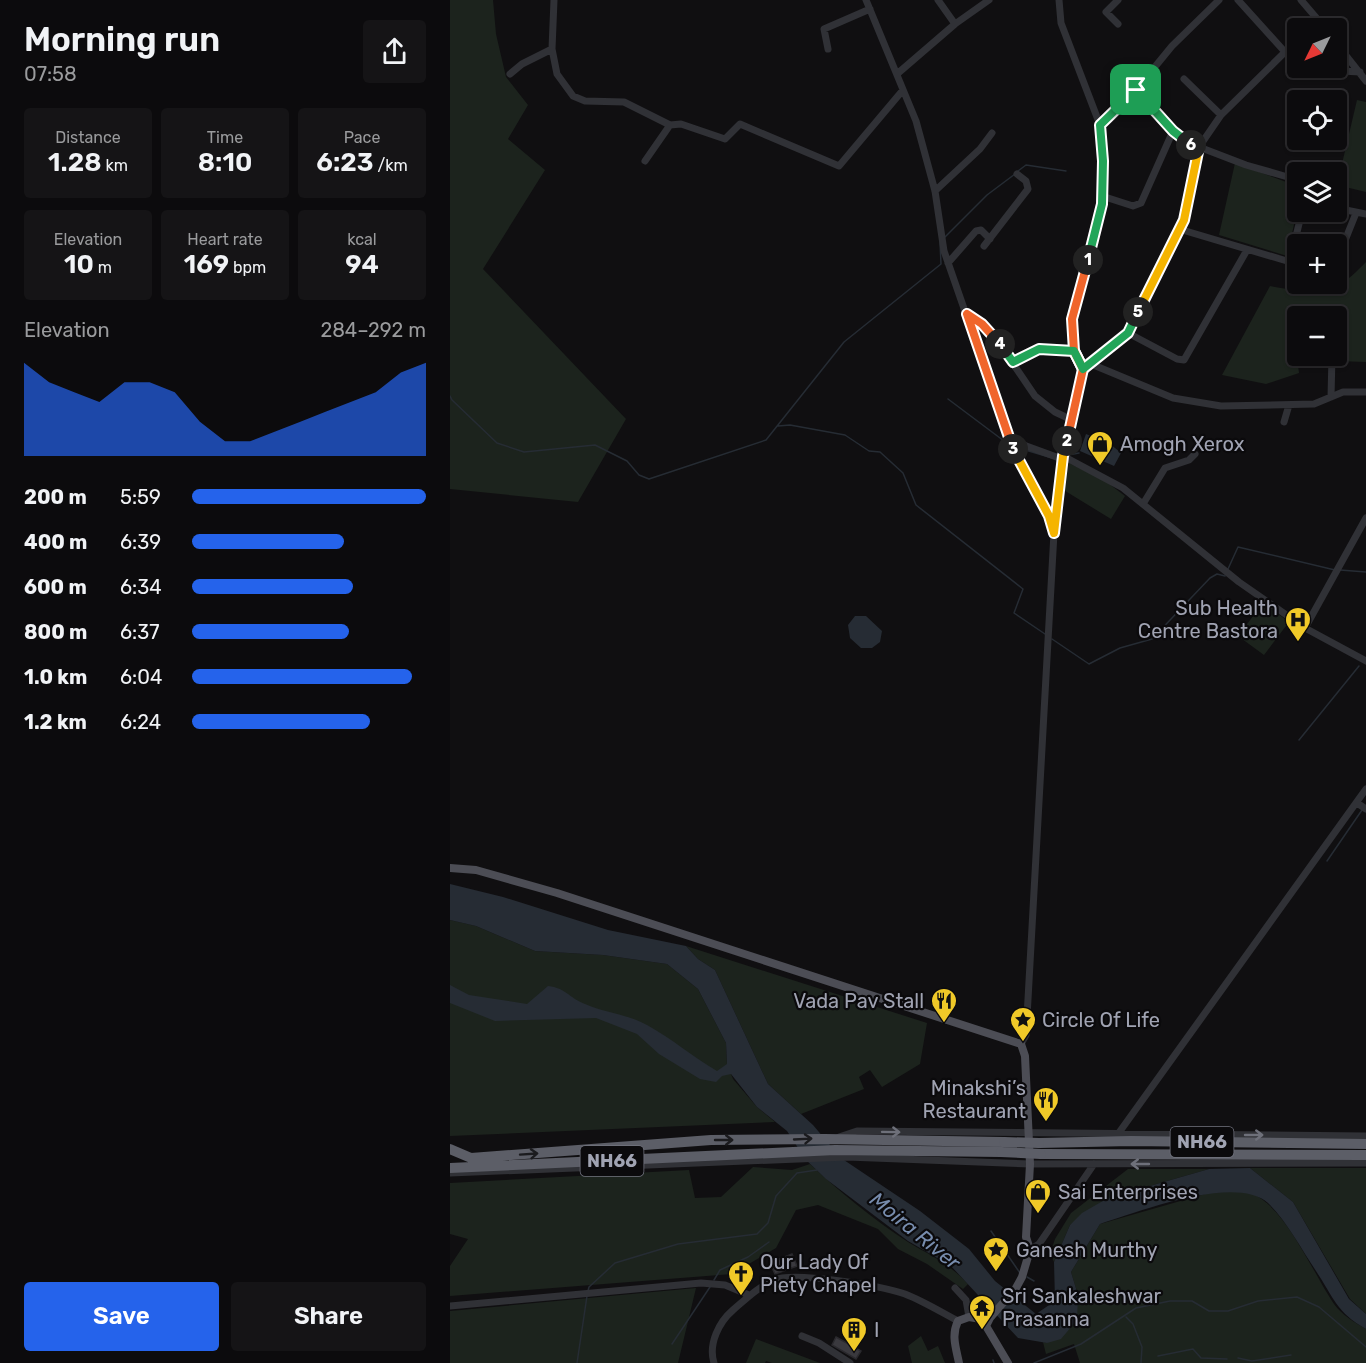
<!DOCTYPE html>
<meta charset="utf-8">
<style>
body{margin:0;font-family:Rubik,sans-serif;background:#151416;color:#f1f3f6;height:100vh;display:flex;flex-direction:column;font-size:22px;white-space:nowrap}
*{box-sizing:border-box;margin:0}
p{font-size:20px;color:#9a9b9d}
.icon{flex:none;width:33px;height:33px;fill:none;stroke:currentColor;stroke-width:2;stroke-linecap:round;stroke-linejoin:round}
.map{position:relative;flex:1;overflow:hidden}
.sheet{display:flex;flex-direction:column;background:#0c0b0d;width:450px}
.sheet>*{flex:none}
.needle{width:39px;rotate:227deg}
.tools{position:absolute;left:837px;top:18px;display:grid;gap:12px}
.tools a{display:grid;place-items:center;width:60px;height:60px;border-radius:6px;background:#0c0b0d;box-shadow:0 2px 4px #0004,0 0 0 2px #2c2b2e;font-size:30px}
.pin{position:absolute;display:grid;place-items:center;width:51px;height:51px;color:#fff;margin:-26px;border-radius:12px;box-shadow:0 3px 9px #0006}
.km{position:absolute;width:30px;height:30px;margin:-15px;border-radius:50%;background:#222;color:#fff;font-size:16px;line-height:30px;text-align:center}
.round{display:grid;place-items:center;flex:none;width:63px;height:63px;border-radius:6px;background:#151416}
.summary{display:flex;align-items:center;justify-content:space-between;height:102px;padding:0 24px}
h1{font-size:33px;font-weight:600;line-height:45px}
.metrics{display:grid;grid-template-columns:repeat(3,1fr);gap:9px;height:102px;padding:6px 24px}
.metrics div{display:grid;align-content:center;border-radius:6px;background:#151416;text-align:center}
.metrics b{font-size:26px;font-weight:600}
.metrics small{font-size:16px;font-weight:400}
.metrics p{font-size:16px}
.chart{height:168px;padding:12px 24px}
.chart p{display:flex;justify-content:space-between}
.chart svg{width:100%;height:108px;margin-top:6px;fill:#2563eb;opacity:.7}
.button{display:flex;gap:12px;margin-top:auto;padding:12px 24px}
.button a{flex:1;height:69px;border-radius:6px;background:#2563eb;color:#fff;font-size:24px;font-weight:600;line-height:69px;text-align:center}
.button a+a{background:#151416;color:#f1f3f6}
ul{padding:0 24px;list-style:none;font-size:20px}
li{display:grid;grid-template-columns:96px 72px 1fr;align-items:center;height:45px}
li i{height:15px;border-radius:8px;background:#2563eb}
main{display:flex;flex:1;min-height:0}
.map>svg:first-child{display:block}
.green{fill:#1c231d}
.water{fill:#262c34}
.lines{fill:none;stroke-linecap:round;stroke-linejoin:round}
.stream{stroke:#262c34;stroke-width:1.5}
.building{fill:#3a393e;stroke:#2a292d;stroke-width:1.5}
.minor{stroke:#303136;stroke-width:7}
.major{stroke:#4c4d55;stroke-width:8}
.highway{stroke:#5c5e67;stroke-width:10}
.highway-bridge{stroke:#5c5e67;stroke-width:10}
.oneway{stroke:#6e707a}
.oneway2{stroke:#1b1b1e}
.split-1-casing{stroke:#fff;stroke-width:12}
.split-2-casing{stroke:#fff;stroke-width:12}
.split-3-casing{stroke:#fff;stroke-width:12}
.split-4-casing{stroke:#fff;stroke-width:12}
.split-5-casing{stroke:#fff;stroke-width:12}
.split-6-casing{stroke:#fff;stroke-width:12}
.split-7-casing{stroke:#fff;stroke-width:12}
.split-1{stroke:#22a559;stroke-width:8}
.split-2{stroke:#f0652b;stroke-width:8}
.split-3{stroke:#f5b400;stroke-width:8}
.split-4{stroke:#f0652b;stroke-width:8}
.split-5{stroke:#22a559;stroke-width:8}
.split-6{stroke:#f5b400;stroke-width:8}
.split-7{stroke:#22a559;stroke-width:8}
.labels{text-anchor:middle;stroke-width:4.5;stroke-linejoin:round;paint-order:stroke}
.shield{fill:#0b0a0c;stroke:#737580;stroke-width:1.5}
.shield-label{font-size:18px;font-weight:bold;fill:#a0a3b2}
.poi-label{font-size:20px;fill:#a0a3b2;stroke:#0b0a0c;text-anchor:start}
.water-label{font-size:21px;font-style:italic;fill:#778cad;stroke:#0b0a0c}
</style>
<main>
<section class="sheet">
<div class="summary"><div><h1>Morning run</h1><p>07:58</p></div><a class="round"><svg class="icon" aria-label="share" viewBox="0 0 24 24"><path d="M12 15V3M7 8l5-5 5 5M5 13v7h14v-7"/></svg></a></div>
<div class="metrics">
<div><p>Distance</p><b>1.28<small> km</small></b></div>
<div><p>Time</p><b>8:10</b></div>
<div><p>Pace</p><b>6:23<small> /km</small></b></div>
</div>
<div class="metrics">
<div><p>Elevation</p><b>10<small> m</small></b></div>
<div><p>Heart rate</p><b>169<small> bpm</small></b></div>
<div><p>kcal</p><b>94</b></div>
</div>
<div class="chart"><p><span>Elevation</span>284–292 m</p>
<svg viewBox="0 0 160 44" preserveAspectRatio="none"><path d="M0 44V6L10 14L20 18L30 22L40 14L50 14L60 18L70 30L80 38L90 38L100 34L110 30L120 26L130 22L140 18L150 10L160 6V44z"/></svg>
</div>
<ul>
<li><b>200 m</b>5:59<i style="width:100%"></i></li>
<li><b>400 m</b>6:39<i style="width:65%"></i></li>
<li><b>600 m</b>6:34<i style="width:69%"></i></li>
<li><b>800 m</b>6:37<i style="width:67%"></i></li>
<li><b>1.0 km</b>6:04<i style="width:94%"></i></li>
<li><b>1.2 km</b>6:24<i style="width:76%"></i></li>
</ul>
<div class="button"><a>Save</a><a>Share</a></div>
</section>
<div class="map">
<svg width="916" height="1363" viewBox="0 0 916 1363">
<rect width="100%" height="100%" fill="#100f11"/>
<path class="green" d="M0 0H43L46 34 56 77 78 105 58 139 95 170 33 269 176 419 128 502 0 489Z
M907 100 916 102V192L887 185Z
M785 163 847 186V211L837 256 769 235Z
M916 262V362L886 361V316H848L847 335 844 336 849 373 816 384 772 375 820 286C836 290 871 293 886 286 898 281 907 271 916 262Z
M619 463 654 480 675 496 661 519 612 489Z
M813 603 839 622 814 655 788 636Z
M0 920 26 926 85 951 153 955 217 964 248 989 276 1043 277 1064 283 1079 307 1107 325 1122 0 1136Z
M236 946 477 1023 470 1064 432 1087 420 1070 409 1077 414 1089 351 1114 318 1084 265 970 248 959Z
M360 1164C390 1192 424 1220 458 1242 483 1257 497 1262 518 1284L513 1289 477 1264 448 1249 428 1229 368 1205 346 1210 326 1248 282 1274 0 1296V1266L18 1239 0 1234V1183L239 1170 245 1198 271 1197 303 1167 342 1170Z
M800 1168H916V1314L900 1299 843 1202Z
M678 1169H759L658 1198 620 1225 604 1262 600 1254 605 1239 621 1213Z
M762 1192C774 1192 792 1190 803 1194 836 1208 864 1275 884 1304 892 1315 904 1322 916 1329V1363H630L624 1344 596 1354 593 1342 597 1343 628 1295 621 1272 650 1224Z
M246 1288 228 1363H0V1311Z
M471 1336 478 1351 488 1346 495 1363H462L458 1346Z
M306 1339 370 1363H322L316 1361 315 1363H296Z"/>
<path class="water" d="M636 434 659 443 671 453 664 466 630 451Z
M405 616H416L432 631 430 642 422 648H411L400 638 398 625Z
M0 884 53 897 158 930 236 946 248 959 265 970 318 1084 363 1125 391 1158 470 1211 519 1249 545 1281 586 1314 605 1301 604 1262 620 1225 632 1213 658 1198 759 1169 800 1168 843 1202 899 1299 916 1314V1329C886 1312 884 1298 866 1271 852 1250 836 1220 818 1203 785 1174 688 1212 650 1224L621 1272 628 1295 627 1320 611 1339 597 1343 568 1338 501 1266 458 1241 376 1179 356 1160 337 1131 307 1107 281 1074 272 1076 266 1082 250 1079 209 1054 187 1034 146 1018 45 1021 0 1003V985L19 995 77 1004 98 986C116 988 119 998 135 1004 155 1013 177 1014 197 1025 221 1038 243 1057 267 1071L277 1064 276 1043 248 989 217 964 153 955 85 951 26 926 0 920Z"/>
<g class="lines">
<path class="stream" d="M568 171 576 165 616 171
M495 237 537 195 565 174
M0 396 2 400 47 443 74 452 145 445 177 461 189 475 199 479 316 440 394 342 491 264 490 242
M498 399 558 444
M328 426 340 425 395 435 419 451 430 452 453 473 466 505 573 589 564 613 595 634
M565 447 609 460
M618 455 629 453
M778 569 788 547 885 570
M890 570 916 572
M602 639 639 664 670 648 702 639 760 578 767 574 775 576
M849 740 909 666
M877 861 912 810
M541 1231 570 1273
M577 1277 584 1281
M264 1280 270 1270 298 1257 319 1242
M138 1291 139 1287 165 1263 228 1244 307 1234 318 1223 326 1196 347 1173 367 1170
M676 1317 683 1324 692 1347 691 1363
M222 1344 260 1287
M708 1356 743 1349 751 1358 777 1359
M788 1358 802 1361 841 1355
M543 1360 544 1363
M127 1363 137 1296
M584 1363 631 1344 686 1308 720 1301H742L759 1311H778L808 1301 847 1297 869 1307 916 1347"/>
</g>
<path class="building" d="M342 1254 347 1266 325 1274 320 1263Z
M386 1337 411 1351 406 1359 382 1345Z"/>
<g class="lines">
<path class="minor" d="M104 0 102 49 107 74 123 96 135 101 174 102 220 125 231 124 275 139 290 124 389 166 453 90
M416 0 466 121 485 191 494 251 565 455 599 516 604 533 576 1035 571 1044
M488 0 505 24
M788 0 835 52 848 58
M851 0 875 28
M668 24 656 12 668 0
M886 43 916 81
M378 49 374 29 420 9
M867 68 873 70 910 72
M60 74 72 64 102 49
M447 74 505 24 539 0
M734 79 771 115
M686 90C699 105 730 147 749 147L796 165 848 180
M650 125 686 90 722 46 769 0
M195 161 220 125
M485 191 530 149 542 133
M652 196 683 206 691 203 723 131
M886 208 916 214
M729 229 837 261 841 256 850 220 869 212
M534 246 578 189 576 181 567 174
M886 254 894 243 906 213
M837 261 848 263
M498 263 526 231 531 230 540 239
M518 315 533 324 551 346 585 396 605 412 622 420
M678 333 727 359 734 360 797 250
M563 361 589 349 624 351
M641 364 723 398 771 406 864 404 893 392H916
M633 369 678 333 734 220 749 147 771 115 835 52
M881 397 882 356
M834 422 839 405
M560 440 612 459
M613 456 673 488 789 582 855 628 916 661
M693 504 715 468 739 460 745 454
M604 530 613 456 633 369 624 351 622 319 652 204 653 161 650 125 611 23 609 0
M855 628 916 518
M907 803 916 809
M668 1134 916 789
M389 1137 407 1131 916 1136
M0 1173 397 1157 580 1164 916 1163
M580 1250 589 1244 644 1164
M505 1288 516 1300 519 1317
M0 1306 251 1283 275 1285 299 1295
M352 1336 369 1343 400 1363
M264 1363C258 1344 269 1322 283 1310 296 1299 308 1287 324 1280 344 1271 432 1286 455 1294 473 1301 491 1312 508 1321"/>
<path class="major" d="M0 868 26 870 107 893 571 1044 575 1056 580 1164 576 1237 580 1250 572 1277 566 1288 540 1318 536 1326 558 1363
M509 1363C506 1348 501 1335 508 1321L519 1317 531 1319 540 1310"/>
<path class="highway" d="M589 1143 681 1141 916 1144
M0 1149 21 1158 261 1140 375 1139 554 1142
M591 1154 916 1155
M0 1168 385 1150 551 1152"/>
<path class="highway-bridge" d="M554 1142 589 1143
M551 1152 591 1154"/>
</g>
<defs><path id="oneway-shaft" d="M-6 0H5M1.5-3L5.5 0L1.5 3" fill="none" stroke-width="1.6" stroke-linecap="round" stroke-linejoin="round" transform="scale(1.5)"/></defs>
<g class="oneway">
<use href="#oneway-shaft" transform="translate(441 1132) rotate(1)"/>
<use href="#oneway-shaft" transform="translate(804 1135)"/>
<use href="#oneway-shaft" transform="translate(690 1164) rotate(180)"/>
</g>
<g class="oneway2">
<use href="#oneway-shaft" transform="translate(353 1139) rotate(-3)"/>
<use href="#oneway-shaft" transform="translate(274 1140)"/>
<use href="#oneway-shaft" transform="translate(79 1154) rotate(-4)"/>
</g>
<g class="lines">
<defs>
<path id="split-1" d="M638 260 652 204 653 161 650 125 686 90"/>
<path id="split-2" d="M617 441 633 369 624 351 622 319 638 260"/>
<path id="split-3" d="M563 449 599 516 604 533 613 456 617 441"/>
<path id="split-4" d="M550 344 532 324 517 314 563 449"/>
<path id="split-5" d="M550 344 563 362 589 349 624 351 633 369 678 333 688 312"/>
<path id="split-6" d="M688 312 734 220 749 147 741 145"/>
<path id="split-7" d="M686 90 723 131 741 145"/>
</defs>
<use href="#split-1" class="split-1-casing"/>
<use href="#split-2" class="split-2-casing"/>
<use href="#split-3" class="split-3-casing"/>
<use href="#split-4" class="split-4-casing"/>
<use href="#split-5" class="split-5-casing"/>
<use href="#split-6" class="split-6-casing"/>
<use href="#split-7" class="split-7-casing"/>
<use href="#split-1" class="split-1"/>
<use href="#split-2" class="split-2"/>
<use href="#split-3" class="split-3"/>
<use href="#split-4" class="split-4"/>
<use href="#split-5" class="split-5"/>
<use href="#split-6" class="split-6"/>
<use href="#split-7" class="split-7"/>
</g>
<defs>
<symbol id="shop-pin" viewBox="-11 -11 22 30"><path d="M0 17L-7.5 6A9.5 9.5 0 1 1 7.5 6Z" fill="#f0c928" stroke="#0b0a0c"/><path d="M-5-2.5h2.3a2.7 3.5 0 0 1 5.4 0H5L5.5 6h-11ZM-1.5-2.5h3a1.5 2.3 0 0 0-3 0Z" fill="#111"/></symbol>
<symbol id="hospital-pin" viewBox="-11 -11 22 30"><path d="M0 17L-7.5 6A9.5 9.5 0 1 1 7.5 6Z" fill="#f0c928" stroke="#0b0a0c"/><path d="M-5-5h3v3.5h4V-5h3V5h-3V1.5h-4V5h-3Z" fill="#111"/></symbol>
<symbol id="restaurant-pin" viewBox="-11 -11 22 30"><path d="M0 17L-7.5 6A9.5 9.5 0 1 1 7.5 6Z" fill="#f0c928" stroke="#0b0a0c"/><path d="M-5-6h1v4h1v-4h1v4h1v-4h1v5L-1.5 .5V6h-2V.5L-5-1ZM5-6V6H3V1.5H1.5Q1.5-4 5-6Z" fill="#111"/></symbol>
<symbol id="sight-pin" viewBox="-11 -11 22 30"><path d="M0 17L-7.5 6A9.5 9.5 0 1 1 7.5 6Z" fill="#f0c928" stroke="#0b0a0c"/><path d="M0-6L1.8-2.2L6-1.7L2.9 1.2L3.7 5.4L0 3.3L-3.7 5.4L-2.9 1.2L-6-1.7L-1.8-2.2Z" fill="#111"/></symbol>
<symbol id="church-pin" viewBox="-11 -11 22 30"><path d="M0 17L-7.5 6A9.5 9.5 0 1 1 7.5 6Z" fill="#f0c928" stroke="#0b0a0c"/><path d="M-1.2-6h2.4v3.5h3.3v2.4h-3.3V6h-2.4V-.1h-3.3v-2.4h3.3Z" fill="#111"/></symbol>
<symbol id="temple-pin" viewBox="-11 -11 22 30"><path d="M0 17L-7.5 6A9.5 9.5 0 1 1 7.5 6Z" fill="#f0c928" stroke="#0b0a0c"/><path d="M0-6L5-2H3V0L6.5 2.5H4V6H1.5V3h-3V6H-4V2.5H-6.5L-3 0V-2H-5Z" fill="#111"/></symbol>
<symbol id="building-pin" viewBox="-11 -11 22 30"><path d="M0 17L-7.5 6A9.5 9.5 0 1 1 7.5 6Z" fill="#f0c928" stroke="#0b0a0c"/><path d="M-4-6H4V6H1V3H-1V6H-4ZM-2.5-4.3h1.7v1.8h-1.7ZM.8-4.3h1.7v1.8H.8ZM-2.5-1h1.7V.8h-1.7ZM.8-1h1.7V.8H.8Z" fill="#111"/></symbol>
</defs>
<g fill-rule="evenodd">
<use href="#shop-pin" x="635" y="429" width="30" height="40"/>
<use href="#hospital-pin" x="833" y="605" width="30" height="40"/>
<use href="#restaurant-pin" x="479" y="986" width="30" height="40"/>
<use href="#sight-pin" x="558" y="1005" width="30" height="40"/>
<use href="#restaurant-pin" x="581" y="1085" width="30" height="40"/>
<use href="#shop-pin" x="573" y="1177" width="30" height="40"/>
<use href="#sight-pin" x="531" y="1235" width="30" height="40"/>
<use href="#church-pin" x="276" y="1259" width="30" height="40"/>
<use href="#temple-pin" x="517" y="1293" width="30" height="40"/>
<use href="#building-pin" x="389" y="1315" width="30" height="40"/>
</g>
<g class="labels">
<g class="shield">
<rect x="720.5" y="1127" width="63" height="30" rx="4.5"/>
<rect x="130.5" y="1146" width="63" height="30" rx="4.5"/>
</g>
<g class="shield-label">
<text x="752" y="1148">NH66</text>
<text x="162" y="1167">NH66</text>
</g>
<g class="poi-label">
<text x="670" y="451">Amogh Xerox</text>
<text x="828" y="615" text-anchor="end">Sub Health<tspan x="828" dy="23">Centre Bastora</tspan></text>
<text x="474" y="1008" text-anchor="end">Vada Pav Stall</text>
<text x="592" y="1027">Circle Of Life</text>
<text x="576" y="1095" text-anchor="end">Minakshi’s<tspan x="576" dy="23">Restaurant</tspan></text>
<text x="608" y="1199">Sai Enterprises</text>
<text x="566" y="1257">Ganesh Murthy</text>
<text x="310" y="1269">Our Lady Of<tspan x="310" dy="23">Piety Chapel</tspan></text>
<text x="552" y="1303">Sri Sankaleshwar<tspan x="552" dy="23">Prasanna</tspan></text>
<text x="424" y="1337">I</text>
</g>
<g class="water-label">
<text transform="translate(465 1231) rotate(39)" y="7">Moira River</text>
</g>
</g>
</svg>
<div class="tools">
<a><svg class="needle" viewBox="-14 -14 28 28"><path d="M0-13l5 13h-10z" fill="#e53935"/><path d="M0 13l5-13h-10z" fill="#9a9b9d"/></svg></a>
<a><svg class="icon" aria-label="locate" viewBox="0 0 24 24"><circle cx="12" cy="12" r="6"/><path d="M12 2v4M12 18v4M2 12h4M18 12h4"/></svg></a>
<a><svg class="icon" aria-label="layers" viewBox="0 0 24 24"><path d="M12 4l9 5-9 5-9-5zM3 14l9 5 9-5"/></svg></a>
<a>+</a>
<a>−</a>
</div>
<div class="pin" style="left:686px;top:90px;background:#1e9e55"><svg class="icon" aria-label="arrive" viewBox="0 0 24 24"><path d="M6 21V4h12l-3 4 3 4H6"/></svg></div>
<b class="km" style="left:638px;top:260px">1</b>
<b class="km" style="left:617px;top:441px">2</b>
<b class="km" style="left:563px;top:449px">3</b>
<b class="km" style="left:550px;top:344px">4</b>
<b class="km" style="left:688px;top:312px">5</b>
<b class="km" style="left:741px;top:145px">6</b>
</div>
</main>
